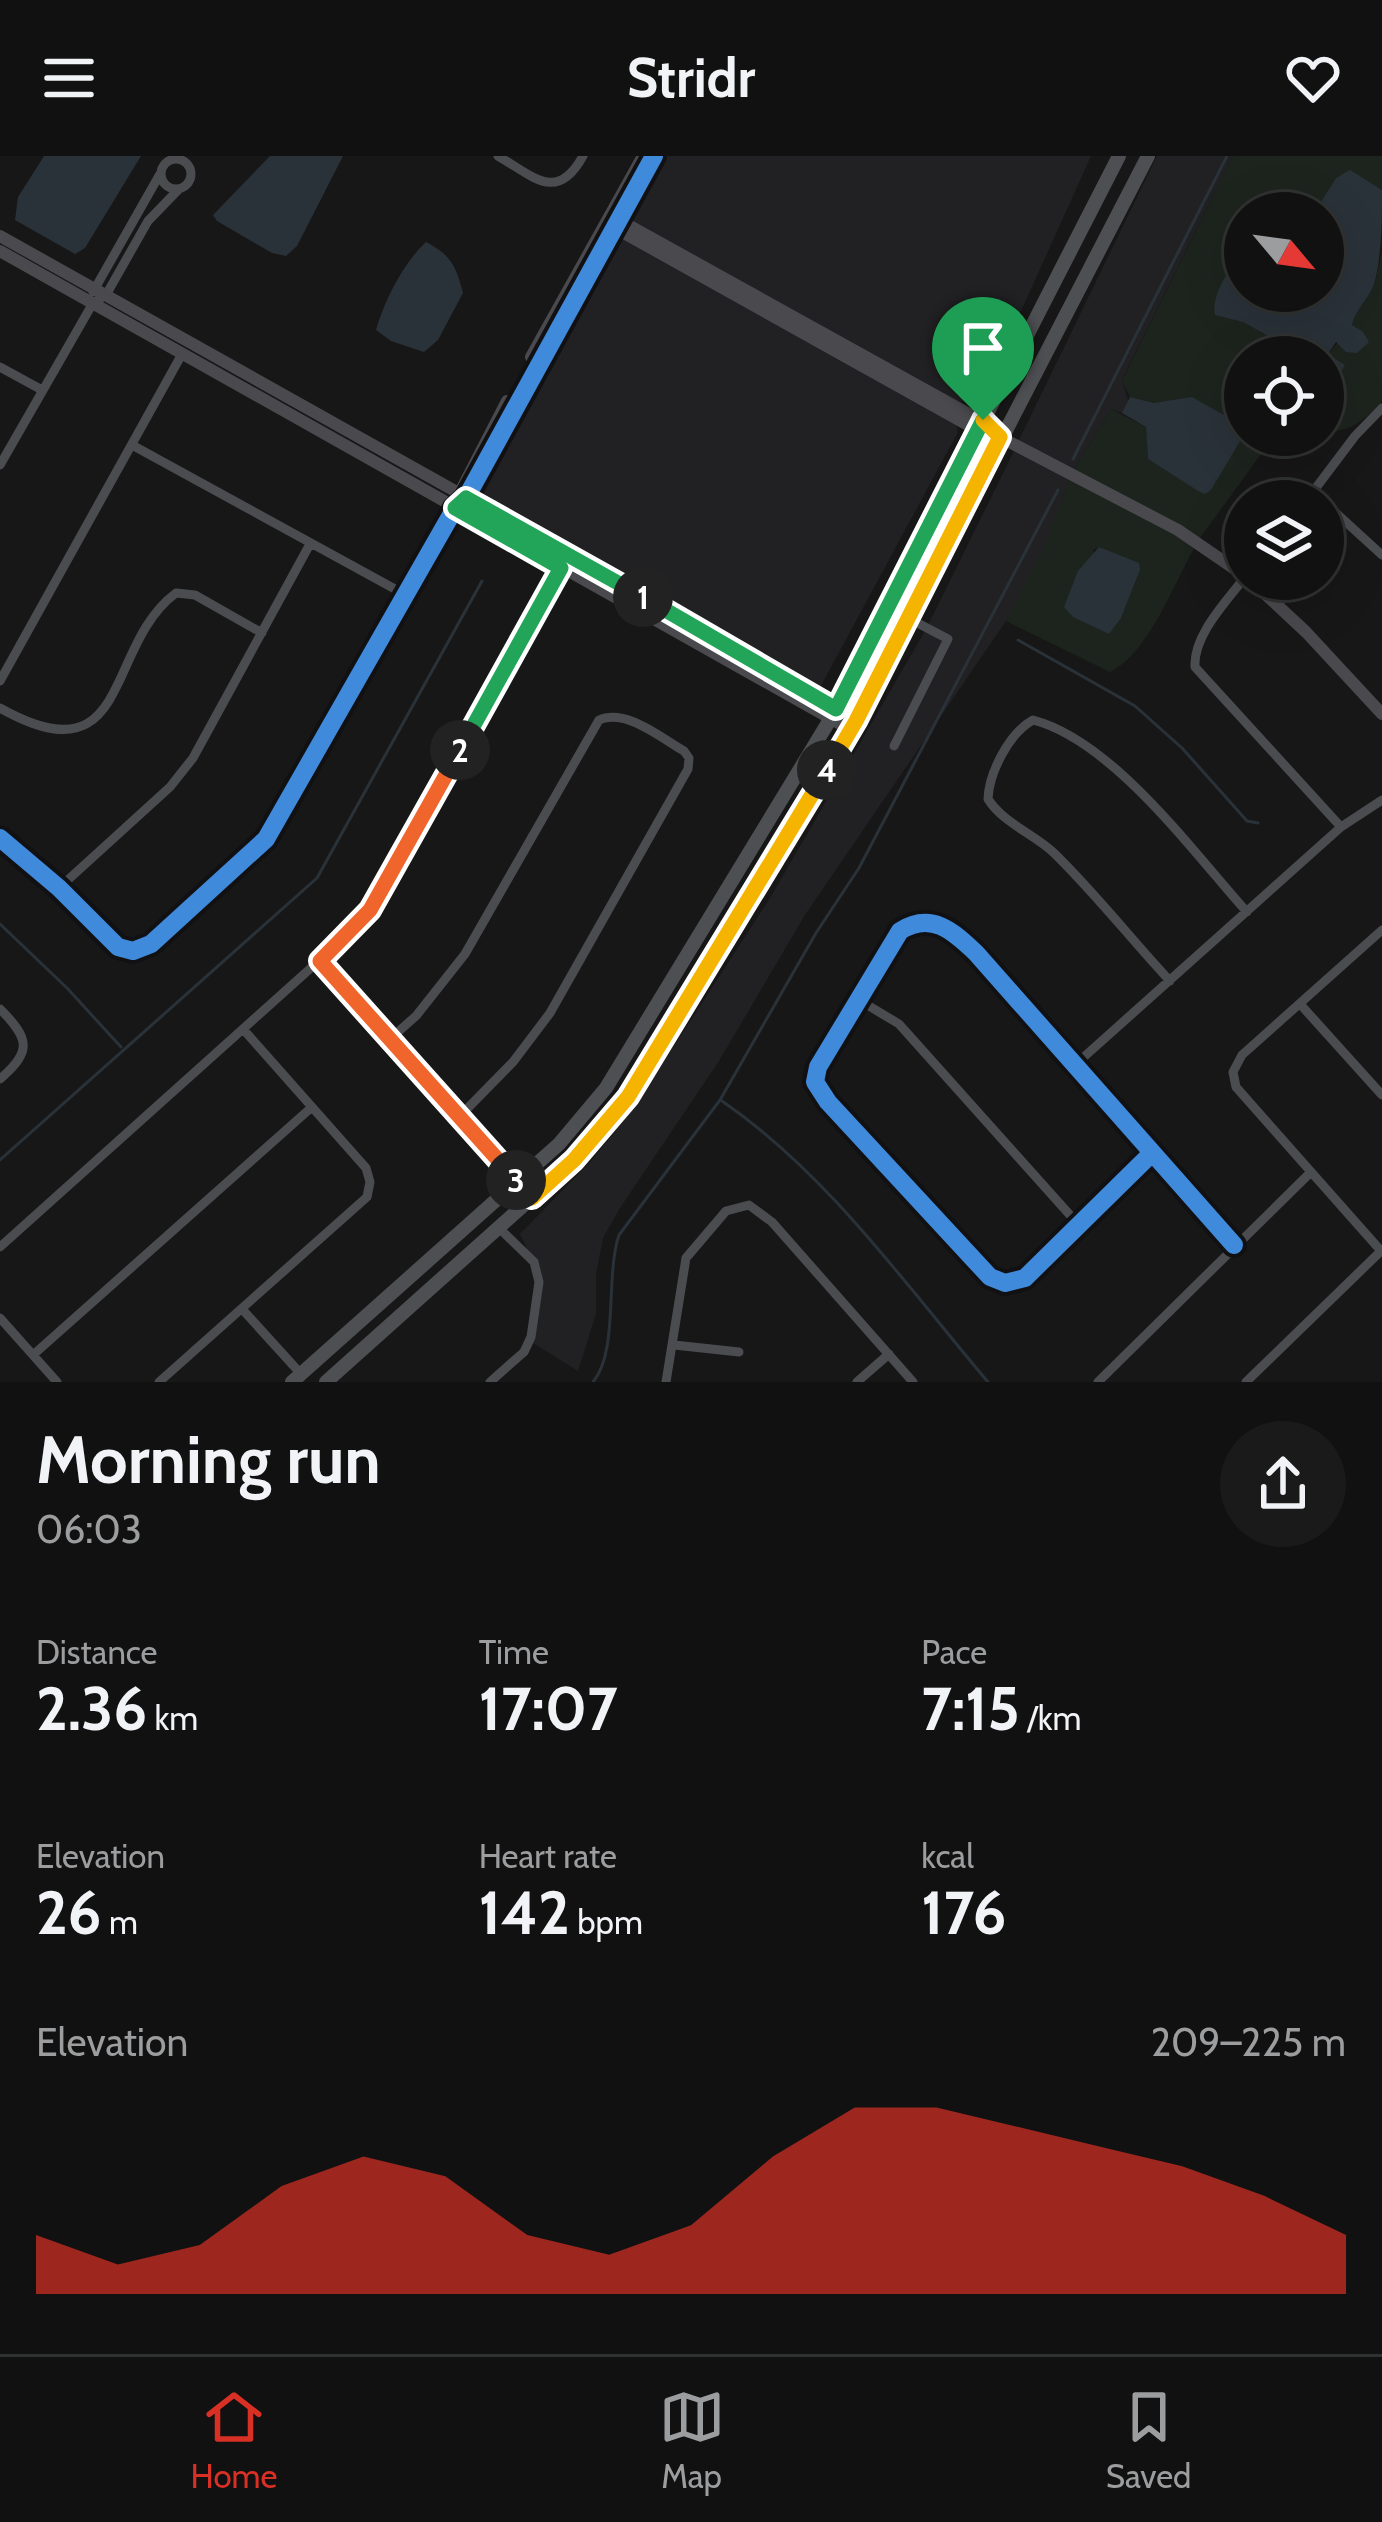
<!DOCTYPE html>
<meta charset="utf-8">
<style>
body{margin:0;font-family:Cabin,sans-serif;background:#1a1a1a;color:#f1f3f6;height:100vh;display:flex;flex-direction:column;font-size:45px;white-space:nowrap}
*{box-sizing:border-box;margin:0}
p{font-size:39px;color:#9c9d9f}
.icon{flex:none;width:66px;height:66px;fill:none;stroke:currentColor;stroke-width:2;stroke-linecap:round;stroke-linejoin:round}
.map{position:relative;height:1226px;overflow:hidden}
.panel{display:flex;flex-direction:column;background:#111;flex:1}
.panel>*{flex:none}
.needle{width:78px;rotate:119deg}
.controls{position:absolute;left:1224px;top:36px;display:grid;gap:24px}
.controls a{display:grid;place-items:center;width:120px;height:120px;border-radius:50%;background:#111;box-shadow:0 12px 48px #0002,0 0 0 3px #303131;font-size:60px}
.pin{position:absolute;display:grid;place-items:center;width:102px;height:102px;color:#fff;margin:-123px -51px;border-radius:50% 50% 50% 0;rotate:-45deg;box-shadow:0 0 12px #0007}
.pin .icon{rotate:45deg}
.km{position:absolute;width:60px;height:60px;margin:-30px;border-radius:50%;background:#222;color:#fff;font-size:33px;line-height:60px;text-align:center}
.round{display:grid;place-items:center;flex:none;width:126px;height:126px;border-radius:63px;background:#1a1a1a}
.summary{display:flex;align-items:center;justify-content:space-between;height:204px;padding:0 36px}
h1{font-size:66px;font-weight:700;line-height:90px}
.figures{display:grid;grid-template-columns:repeat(3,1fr);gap:18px;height:204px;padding:12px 36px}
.figures div{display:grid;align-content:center}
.figures b{font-size:60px;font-weight:700}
.figures small{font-size:33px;font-weight:400}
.figures p{font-size:33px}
.chart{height:336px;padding:24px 36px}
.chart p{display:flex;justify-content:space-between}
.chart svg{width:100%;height:216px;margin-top:12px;fill:#d93025;opacity:.7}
header{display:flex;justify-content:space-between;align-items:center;height:156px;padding:0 36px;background:#111;font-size:54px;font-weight:700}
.menu{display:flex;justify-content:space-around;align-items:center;height:168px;border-top:3px solid #303131;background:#111;font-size:33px;color:#9c9d9f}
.menu a{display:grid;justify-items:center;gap:6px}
.menu .on{color:#d93025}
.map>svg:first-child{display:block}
.built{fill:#212123}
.green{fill:#1d241e;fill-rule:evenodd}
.water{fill:#2a3239}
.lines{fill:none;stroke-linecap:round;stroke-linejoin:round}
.stream{stroke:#2a3239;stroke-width:3}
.street{stroke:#4b4c50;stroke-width:9}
.secondary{stroke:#4a4a4e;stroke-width:12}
.primary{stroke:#4d4f52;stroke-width:14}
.cycleway-casing{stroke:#111113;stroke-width:26}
.cycleway{stroke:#408adc;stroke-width:18}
.split-1-casing{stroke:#fff;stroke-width:24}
.split-2-casing{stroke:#fff;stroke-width:24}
.split-3-casing{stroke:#fff;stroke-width:24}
.split-4-casing{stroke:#fff;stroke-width:24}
.split-5-casing{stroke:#fff;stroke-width:24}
.split-1{stroke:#22a559;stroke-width:15}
.split-2{stroke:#22a559;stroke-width:15}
.split-3{stroke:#f0652b;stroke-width:15}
.split-4{stroke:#f5b400;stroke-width:15}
.split-5{stroke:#f5b400;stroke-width:15}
</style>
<header><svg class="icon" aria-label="menu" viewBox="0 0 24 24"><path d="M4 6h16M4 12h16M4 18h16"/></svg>Stridr<svg class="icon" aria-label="heart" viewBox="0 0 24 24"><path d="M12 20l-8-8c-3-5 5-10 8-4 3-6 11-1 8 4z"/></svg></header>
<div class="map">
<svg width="1382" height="1226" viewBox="0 0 1382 1226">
<rect width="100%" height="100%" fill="#171717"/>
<path class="built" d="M659 0H1091L1017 164 996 185 968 242 959 247 624 62Z
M1157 0H1233L1122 224 1129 248 1122 257 1111 253 1073 315 1018 286Z
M616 77 957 268V278L817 537 471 341Z
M1015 293 1070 321 1045 393 1006 465 805 759 719 905 620 1052 603 1082 596 1118V1158L578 1215 533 1187 543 1126 520 1078 592 1004 634 952 770 742 925 475 942 485 889 590 896 594 952 485 928 469Z"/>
<path class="green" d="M1233 0H1382V34L1350 15 1336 22 1314 57H1245L1243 166 1284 189 1317 201H1245V279H1275L1200 382 1073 315 1111 253 1146 271 1148 303 1198 335 1243 281 1240 268 1197 244 1154 247 1130 241 1122 225Z
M1382 95V246C1365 262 1349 280 1323 273V210L1326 214 1345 209 1328 198 1352 170 1355 156 1375 126Z
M1070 321 1196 389C1174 427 1149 497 1110 516L1006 465 1044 393ZM1100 391 1140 414 1121 462 1093 394Z"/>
<path class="water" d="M44 0H141L85 92 75 98 15 64 18 41Z
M270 0H343L297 90 286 100 272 97 217 65 213 59Z
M1350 14 1382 34C1382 64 1382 96 1375 125 1371 141 1356 151 1352 169L1363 176 1369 186 1357 197 1346 196 1336 186 1328 198 1345 209 1339 220 1326 214 1323 201 1284 189 1243 166 1215 159C1211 138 1230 110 1245 98V135H1323V57H1314L1336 22Z
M426 86C451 99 456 110 463 137L438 184 424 196 391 185 376 174C384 145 404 106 426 86Z
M1130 241 1154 247 1192 241 1240 268 1243 280 1211 334 1205 338 1198 335 1148 303 1146 271 1122 257Z
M1099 391 1139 407 1140 414 1121 462 1109 478 1073 461 1064 451 1078 415Z"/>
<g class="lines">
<path class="stream" d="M1073 303 1227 0
M1018 484 1135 550 1182 592 1247 665 1258 667
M0 768 67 832 121 891
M722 945C828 1018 905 1128 988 1226
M0 1004 317 722 482 425
M593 1226C619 1195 605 1120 619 1079L720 944 816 777 859 712 1058 334"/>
<path class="street" d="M498 0C534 21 557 47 583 0
M161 18a15 15 0 1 1 30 0a15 15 0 1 1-30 0Z
M93 136 160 18
M0 211 42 234
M132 289 404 438
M0 309 93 147 106 139 148 65 179 33
M1313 336 1382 399
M1306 345 1355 280 1382 252
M1245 421C1227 445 1193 479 1195 511L1341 671
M0 525 182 198
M0 552C132 626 104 490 176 437L195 439 262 477
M894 590 948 483 908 462
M0 682 59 732 118 791 133 795 151 788 266 683 455 352
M59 732 170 631 193 602 310 388
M1382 774 1242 899 1233 916 1236 931 1382 1096
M320 805 532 1042
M1170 825C1131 783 1095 737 1054 697 1034 678 1003 667 988 643 989 617 1009 577 1033 564 1113 585 1192 695 1247 756
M859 844 899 868 1078 1068
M1300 848 1382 939
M0 853C29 882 33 895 0 923
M390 883 416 860 465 798 599 564C626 552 661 582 684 595L689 602 688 613 550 857 513 906 459 961
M1076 908 1341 671 1382 644
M1152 997 1025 1122 1005 1127 990 1121 828 946 815 926 818 911 900 775C931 755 953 775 976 797L1234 1089
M0 1091 361 767 561 412
M242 1153 301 1218
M0 1162 57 1226
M674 1189 739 1196
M33 1199 312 951
M159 1226 367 1041 370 1026 366 1012 243 873
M490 1226 524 1196 531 1181 539 1126 534 1106 498 1071
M666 1226 686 1102 726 1055 749 1049 772 1066 913 1226
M857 1226 889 1198
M1098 1226 1311 1016
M1246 1226 1381 1095"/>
<path class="secondary" d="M610 59 987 268
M606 67 977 274 1000 281 1178 374 1245 420
M0 80 728 488 856 565
M0 95 851 574
M531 201 643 0
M456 344 507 245
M460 347 654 0
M1249 423 1306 476 1382 558"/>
<path class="primary" d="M292 1226 559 988 606 932 831 562 1119 0
M326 1226 574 1004 629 941 851 574 1148 0"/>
<defs>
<path id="cycleway" d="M0 682 59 732 118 791 133 795 151 788 266 683 455 352 466 342 654 0
M1152 997 1025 1122 1005 1127 990 1121 828 946 815 926 818 911 900 775C931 755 953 775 976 797L1234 1089"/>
</defs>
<use href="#cycleway" class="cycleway-casing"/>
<use href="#cycleway" class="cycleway"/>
</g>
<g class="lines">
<defs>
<path id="split-1" d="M643 441 836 553 983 264"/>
<path id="split-2" d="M460 594 561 412 455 352 466 342 643 441"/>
<path id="split-3" d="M460 594 370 754 320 805 516 1024"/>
<path id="split-4" d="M516 1024 532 1042 574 1004 628 941 827 614"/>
<path id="split-5" d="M827 614 856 565 1000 281 983 264"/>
</defs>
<use href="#split-1" class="split-1-casing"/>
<use href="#split-2" class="split-2-casing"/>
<use href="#split-3" class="split-3-casing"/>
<use href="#split-4" class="split-4-casing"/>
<use href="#split-5" class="split-5-casing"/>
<use href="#split-1" class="split-1"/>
<use href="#split-2" class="split-2"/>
<use href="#split-3" class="split-3"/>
<use href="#split-4" class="split-4"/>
<use href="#split-5" class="split-5"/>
</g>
</svg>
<div class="controls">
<a><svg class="needle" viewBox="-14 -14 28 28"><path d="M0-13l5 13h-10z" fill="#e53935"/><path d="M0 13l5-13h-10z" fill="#9c9d9f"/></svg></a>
<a><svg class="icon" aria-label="locate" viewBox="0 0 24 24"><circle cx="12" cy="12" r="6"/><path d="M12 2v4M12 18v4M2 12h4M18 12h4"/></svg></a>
<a><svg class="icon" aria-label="layers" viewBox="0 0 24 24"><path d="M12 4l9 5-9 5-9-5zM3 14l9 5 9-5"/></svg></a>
</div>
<div class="pin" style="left:983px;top:264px;background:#1e9e55"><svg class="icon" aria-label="arrive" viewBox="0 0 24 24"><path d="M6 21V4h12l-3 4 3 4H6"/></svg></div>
<b class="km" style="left:643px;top:441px">1</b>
<b class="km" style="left:460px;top:594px">2</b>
<b class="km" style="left:516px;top:1024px">3</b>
<b class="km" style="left:827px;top:614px">4</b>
</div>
<section class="panel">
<div class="summary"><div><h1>Morning run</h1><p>06:03</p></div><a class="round"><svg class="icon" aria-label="share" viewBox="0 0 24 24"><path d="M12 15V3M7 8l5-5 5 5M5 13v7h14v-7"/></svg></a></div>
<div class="figures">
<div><p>Distance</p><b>2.36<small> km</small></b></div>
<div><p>Time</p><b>17:07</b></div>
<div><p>Pace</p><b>7:15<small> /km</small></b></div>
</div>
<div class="figures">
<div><p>Elevation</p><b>26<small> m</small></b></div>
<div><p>Heart rate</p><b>142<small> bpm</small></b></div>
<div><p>kcal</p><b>176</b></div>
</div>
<div class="chart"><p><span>Elevation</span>209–225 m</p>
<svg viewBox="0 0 160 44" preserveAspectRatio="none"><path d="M0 44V32L10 38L20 34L30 22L40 16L50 20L60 32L70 36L80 30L90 16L100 6L110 6L120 10L130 14L140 18L150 24L160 32V44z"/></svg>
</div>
</section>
<nav class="menu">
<a class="on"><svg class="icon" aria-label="home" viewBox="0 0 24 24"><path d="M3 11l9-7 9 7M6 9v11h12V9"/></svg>Home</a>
<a><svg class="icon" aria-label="map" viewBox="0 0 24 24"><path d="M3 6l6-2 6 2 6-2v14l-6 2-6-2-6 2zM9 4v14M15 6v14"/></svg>Map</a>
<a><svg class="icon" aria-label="saved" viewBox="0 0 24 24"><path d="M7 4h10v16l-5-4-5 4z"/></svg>Saved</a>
</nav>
